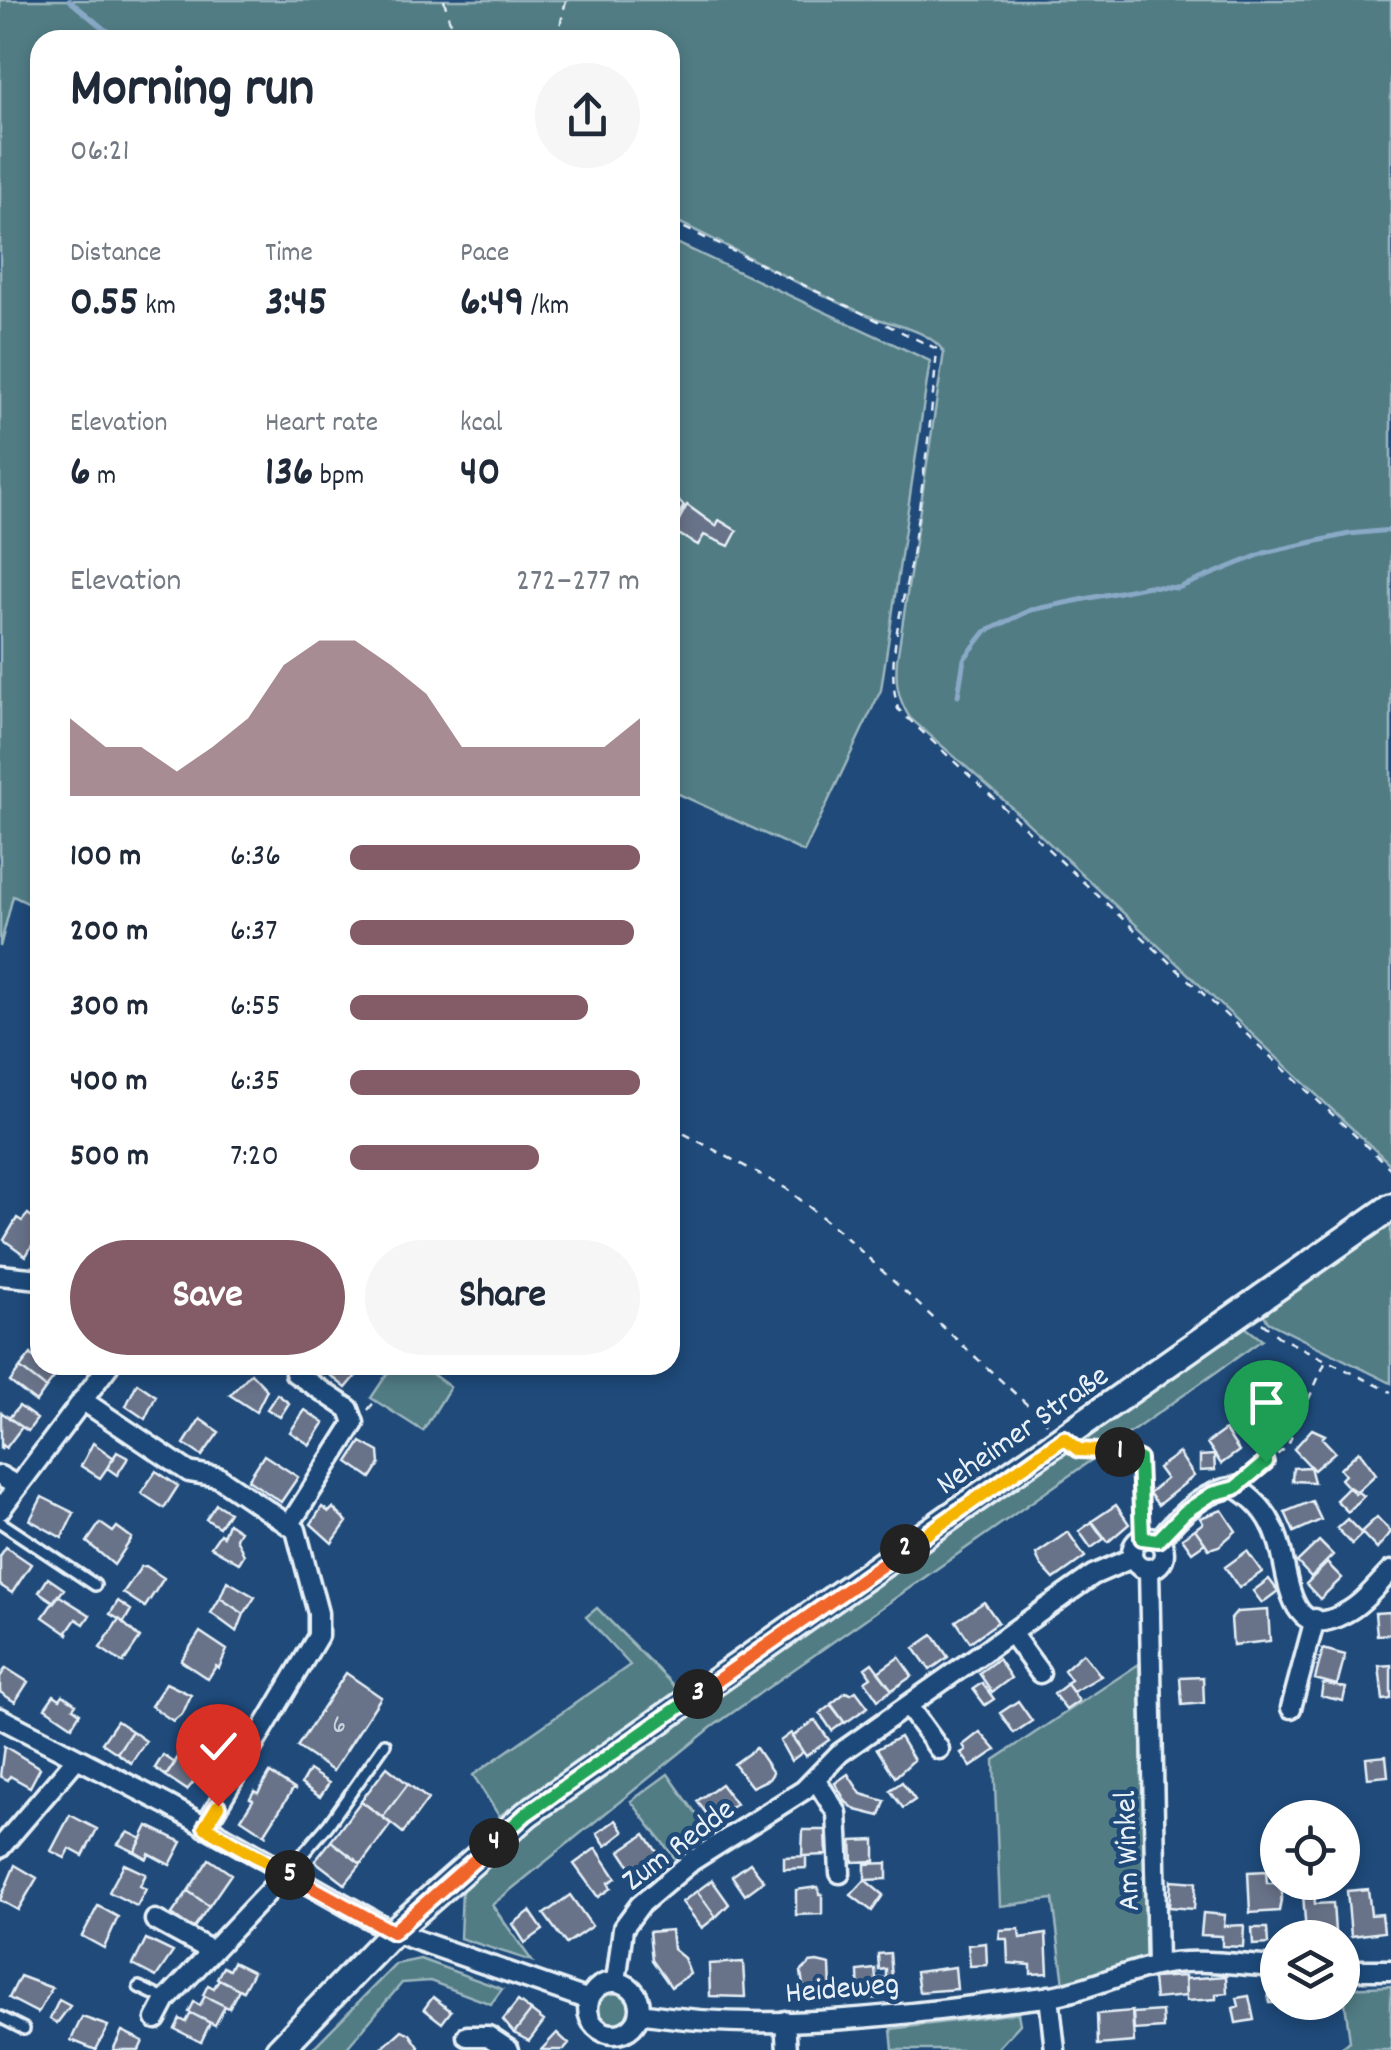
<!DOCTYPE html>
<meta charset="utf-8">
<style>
body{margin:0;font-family:Dekko,sans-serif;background:#f6f6f7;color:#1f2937;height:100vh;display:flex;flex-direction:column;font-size:38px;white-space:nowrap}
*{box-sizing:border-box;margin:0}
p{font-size:32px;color:#747a83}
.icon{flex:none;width:55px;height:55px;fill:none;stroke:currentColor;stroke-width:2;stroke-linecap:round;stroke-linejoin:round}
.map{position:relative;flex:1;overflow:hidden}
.drawer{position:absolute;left:30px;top:30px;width:650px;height:1345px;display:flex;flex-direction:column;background:#fff;border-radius:30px;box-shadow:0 5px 15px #0003}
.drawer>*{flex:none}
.tools{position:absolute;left:1260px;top:1800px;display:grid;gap:20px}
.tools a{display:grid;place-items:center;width:100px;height:100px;border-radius:50%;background:#fff;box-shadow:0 5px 15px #0003;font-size:50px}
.pin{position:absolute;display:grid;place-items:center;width:85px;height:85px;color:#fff;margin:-102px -42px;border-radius:50% 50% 50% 0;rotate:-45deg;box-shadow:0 0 10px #0007}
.pin .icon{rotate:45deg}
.km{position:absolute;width:50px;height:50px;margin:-25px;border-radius:50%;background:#222;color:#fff;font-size:28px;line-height:50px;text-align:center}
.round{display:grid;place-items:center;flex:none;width:105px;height:105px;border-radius:52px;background:#f6f6f7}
.headline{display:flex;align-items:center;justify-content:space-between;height:170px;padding:0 40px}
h1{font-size:55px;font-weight:800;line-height:75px}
.metrics{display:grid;grid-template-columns:repeat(3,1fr);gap:15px;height:170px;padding:10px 40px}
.metrics div{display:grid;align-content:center}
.metrics b{font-size:42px;font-weight:800}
.metrics small{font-size:28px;font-weight:400}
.metrics p{font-size:28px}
.chart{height:280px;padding:20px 40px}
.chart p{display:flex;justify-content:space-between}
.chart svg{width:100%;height:180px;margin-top:10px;fill:#845c67;opacity:.7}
.action{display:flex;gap:20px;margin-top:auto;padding:20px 40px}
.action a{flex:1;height:115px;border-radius:60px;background:#845c67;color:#fff;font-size:40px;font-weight:800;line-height:115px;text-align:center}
.action a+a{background:#f6f6f7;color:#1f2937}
ul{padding:0 40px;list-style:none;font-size:32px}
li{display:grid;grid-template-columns:160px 120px 1fr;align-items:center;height:75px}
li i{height:25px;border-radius:12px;background:#845c67}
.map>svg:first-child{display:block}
.green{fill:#517c84;stroke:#9cb6be;stroke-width:2.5}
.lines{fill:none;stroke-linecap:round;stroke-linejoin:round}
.stream{stroke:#89a9c6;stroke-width:5}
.building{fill:#687288;stroke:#e8f1f8;stroke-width:2.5}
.lane-casing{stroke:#e8f1f8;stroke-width:16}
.street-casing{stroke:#e8f1f8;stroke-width:25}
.secondary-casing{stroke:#e8f1f8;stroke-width:32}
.path{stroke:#e8f1f8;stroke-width:2.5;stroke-dasharray:8 8;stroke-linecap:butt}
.lane{stroke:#1f4a7a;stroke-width:9}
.street{stroke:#1f4a7a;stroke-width:18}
.secondary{stroke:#1f4a7a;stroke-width:25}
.split-1-casing{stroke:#fff;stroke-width:20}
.split-2-casing{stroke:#fff;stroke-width:20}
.split-3-casing{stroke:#fff;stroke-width:20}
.split-4-casing{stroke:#fff;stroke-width:20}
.split-5-casing{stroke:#fff;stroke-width:20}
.split-6-casing{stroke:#fff;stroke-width:20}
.split-1{stroke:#22a559;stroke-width:12}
.split-2{stroke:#f5b400;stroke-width:12}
.split-3{stroke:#f0652b;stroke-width:12}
.split-4{stroke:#22a559;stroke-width:12}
.split-5{stroke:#f0652b;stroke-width:12}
.split-6{stroke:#f5b400;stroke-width:12}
.labels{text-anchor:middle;stroke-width:9;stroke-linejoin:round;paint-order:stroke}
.number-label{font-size:28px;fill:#c8d1dc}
.street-label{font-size:32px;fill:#e8f1f8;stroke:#1f4a7a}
</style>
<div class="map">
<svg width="1391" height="2050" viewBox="0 0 1391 2050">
<rect width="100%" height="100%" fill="#1f4a7a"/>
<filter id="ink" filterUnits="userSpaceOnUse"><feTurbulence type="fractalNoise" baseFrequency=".01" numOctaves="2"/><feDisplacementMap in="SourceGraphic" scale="20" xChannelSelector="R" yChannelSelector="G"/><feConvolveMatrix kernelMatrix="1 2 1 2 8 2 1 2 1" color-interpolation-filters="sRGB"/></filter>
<g filter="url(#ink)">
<path class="green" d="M0 0H1391V1165L995 792 910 718C898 699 895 683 897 660L944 352C930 331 898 326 875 318 805 290 738 250 670 218V40H40V909L13 896 0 947Z
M670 240 930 361 881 690 804 852 670 790Z
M1391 1217V1383L1268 1322 1263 1313 1266 1306Z
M1240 1323 1262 1340 712 1727 492 1905 532 1961 460 1938 462 1890 543 1814Z
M393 1365H420L450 1387 423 1431 371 1398Z
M597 1608 680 1692 499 1816 473 1775 630 1665 586 1617Z
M1139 1664 1147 1956 1064 1984 1053 1899 1000 1906 994 1760Z
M668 1774 711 1835 676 1860 631 1801Z
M420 1959 502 1989 491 2004 430 1981 402 1983 345 2050H311L396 1964Z
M1391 1986V2050H1339L1350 2041 1343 1988Z
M596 2009a18 18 0 1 1 36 0a18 18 0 1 1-36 0Z
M1018 2013 1020 2024 996 2050H893L891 2029Z"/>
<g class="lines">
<path class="stream" d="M69 0 104 29 128 40
M958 696 964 659 985 632 1031 610 1149 586 1178 588 1264 553 1349 534 1391 530"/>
</g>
<path class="building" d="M670 491 684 506 673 524 670 522Z
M687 505 716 526 719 520 737 531 729 546 704 535 698 545 673 531Z
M28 1214 40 1223V1232L26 1256 4 1240 17 1218 22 1221Z
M31 1354 40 1365 57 1374 46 1388 20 1368Z
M329 1365H357L362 1369 346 1388 325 1371Z
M20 1368 46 1388 36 1402 10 1382Z
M251 1373 267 1390 256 1412 230 1395Z
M137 1383 156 1396 145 1419 126 1406Z
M277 1394 289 1403 280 1417 267 1409Z
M19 1406 37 1419 28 1431 9 1418Z
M1267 1409 1288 1418 1274 1441 1257 1429Z
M305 1410 324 1423 310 1445 290 1432Z
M1 1412 22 1427 6 1448 3 1445 1 1449Z
M200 1419 219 1432 202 1456 184 1444Z
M1312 1429 1325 1435 1322 1438 1335 1452 1314 1470 1294 1449Z
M1225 1430 1239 1451 1221 1464 1207 1443Z
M361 1442 379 1452 380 1464 371 1478 348 1462Z
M93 1443 114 1458 100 1478 81 1466Z
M1359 1451 1376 1474 1355 1494 1341 1479 1345 1475 1340 1469Z
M117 1452 128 1458 117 1475 107 1468Z
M1179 1453 1194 1476 1158 1505 1149 1493 1166 1479 1158 1468Z
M264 1455 298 1477 281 1502 248 1480Z
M1214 1455 1215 1470 1200 1471V1456Z
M1310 1467 1314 1482 1292 1481 1293 1468Z
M156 1471 178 1486 164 1508 141 1493Z
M1349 1487 1364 1496 1348 1512 1336 1500Z
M42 1497 74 1513 62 1538 30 1520Z
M1312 1501 1321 1520 1294 1532 1285 1512Z
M216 1504 229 1512 219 1527 206 1519Z
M1116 1505 1129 1524 1108 1542 1092 1521Z
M322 1507 329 1512 333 1508 347 1522 332 1543 311 1524Z
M1222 1510 1236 1531 1219 1546 1209 1549 1195 1529 1203 1523 1200 1518Z
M1377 1517 1391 1532 1377 1549 1361 1532Z
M1347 1519 1362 1534 1352 1544 1337 1528Z
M1092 1522 1104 1539 1091 1548 1079 1531Z
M100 1523 113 1532 117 1527 132 1538 114 1565 87 1542Z
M228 1523 240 1531 236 1538 244 1555 239 1563 211 1547 220 1534 223 1536Z
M1195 1529 1205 1543 1192 1552 1182 1538Z
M1068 1532 1085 1557 1054 1579 1040 1564 1036 1554Z
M1319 1541 1333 1555 1311 1577 1297 1562Z
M6 1547 31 1564 12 1593 0 1585V1556Z
M1247 1551 1262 1572 1239 1588 1225 1567Z
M1327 1563 1342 1578 1320 1599 1306 1584Z
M146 1566 164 1578 145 1607 123 1593 141 1567Z
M48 1578 64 1589 54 1602 39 1592Z
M1269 1579 1278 1591 1262 1603 1253 1591Z
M227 1581 255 1597 244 1614 220 1598Z
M58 1595 90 1615 84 1624 76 1619 67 1632 69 1635 43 1617Z
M220 1598 244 1614 237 1632 211 1613Z
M118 1601 131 1610 124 1622 110 1614Z
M984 1602 998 1622 970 1642 956 1621Z
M1268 1610 1270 1641 1233 1645 1231 1619 1237 1612Z
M1390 1612 1391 1634 1377 1635 1375 1613Z
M119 1619 140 1638 123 1663 100 1648Z
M200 1632 227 1650 219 1668 216 1666 208 1679 181 1661Z
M933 1635 948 1657 930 1670 914 1648Z
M1323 1649 1345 1655 1337 1685 1315 1679Z
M1083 1653 1101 1676 1073 1692 1066 1683 1071 1680 1064 1670Z
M899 1657 912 1676 892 1690 878 1672Z
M998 1659 1011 1678 992 1692 979 1673Z
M872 1663 892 1690 878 1700 865 1681 871 1677 865 1668Z
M1391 1665V1699L1383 1700 1379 1666Z
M6 1668 28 1682 15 1702 0 1692V1677Z
M346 1673 381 1697 333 1771 297 1747Z
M1203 1677 1204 1703 1182 1705 1180 1678Z
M166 1683 191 1695 183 1713 173 1721 151 1706Z
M982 1683 994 1699 985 1705 973 1689Z
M1323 1683 1346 1688 1343 1701 1321 1696Z
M1067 1684 1079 1701 1066 1710 1054 1694Z
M856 1691 868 1707 845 1723 831 1704 846 1692 851 1694Z
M54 1695 60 1699 63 1695 76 1704 73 1708 80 1713 72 1726 45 1708Z
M1018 1701 1032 1721 1014 1733 1000 1713Z
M831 1705 844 1722 832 1731 820 1713Z
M815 1720 829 1740 806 1756 792 1737Z
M117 1721 132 1731 117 1753 102 1743Z
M132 1731 146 1741 131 1763 117 1753Z
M980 1732 996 1750 971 1767 961 1753 966 1750 963 1745Z
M216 1733 229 1742 217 1761 203 1752Z
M791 1733 803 1752 791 1761 780 1741Z
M900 1737 914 1760 895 1777 877 1749Z
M4 1746 40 1768 30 1787 10 1776 8 1780 0 1776Z
M756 1748 773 1773 769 1779 752 1787 734 1764Z
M180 1754 200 1767 197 1778 187 1790 166 1776Z
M163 1755 175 1763 166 1776 155 1768Z
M1386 1756 1388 1776 1368 1778 1366 1758Z
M387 1767 408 1784 383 1817 361 1801Z
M309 1770 329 1783 320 1797 301 1784Z
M270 1773 296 1790 293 1789 265 1833 267 1836 241 1819 253 1800 250 1798 254 1791 258 1793Z
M848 1774 861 1794 885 1801 880 1816 856 1810 846 1802 835 1783Z
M902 1782 915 1800 903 1808 890 1790Z
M408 1784 428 1799 403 1833 383 1817Z
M721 1784 736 1804 712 1821 697 1801Z
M361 1801 391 1824 361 1864 331 1841Z
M70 1815 97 1829 83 1856 70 1849 65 1858 51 1851Z
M616 1820 624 1832 606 1846 597 1833Z
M148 1826 182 1842 170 1865 149 1854 147 1859 135 1852Z
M803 1830H826L827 1855 802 1856Z
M128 1832 142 1839 135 1852 118 1844Z
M645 1834 661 1858 636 1875 620 1851Z
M875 1840V1861L853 1862 852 1841Z
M331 1841 361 1864 345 1884 315 1861Z
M596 1848 616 1878 608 1883 611 1888 598 1897 574 1864Z
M806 1856V1868L784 1869V1857Z
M209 1859 231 1874 209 1906 188 1891Z
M750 1863 764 1881 745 1895 732 1876Z
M887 1863V1879L865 1880V1864Z
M124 1864 146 1874 140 1886 146 1889 137 1906 109 1892Z
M15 1865 37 1878 18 1910 0 1900Z
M1266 1871 1267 1883H1278L1282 1894 1279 1911 1250 1913 1248 1872Z
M712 1880 729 1904 716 1917 697 1891Z
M865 1880 883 1895 872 1911 851 1895Z
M1171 1880 1196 1882 1194 1909 1169 1907Z
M818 1887 819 1894H822V1914L796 1915V1890Z
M1368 1889 1371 1915 1382 1914 1384 1932 1351 1936 1347 1891Z
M188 1891 209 1906 193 1929 172 1914Z
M697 1891 716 1917 702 1928 682 1902Z
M1314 1893 1315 1904 1333 1903 1335 1932 1306 1934 1303 1894Z
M570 1895 592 1926 566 1944 544 1914Z
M98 1906 118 1917 104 1948 82 1936Z
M530 1911 543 1930 525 1943 513 1924Z
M1203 1913 1225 1915 1224 1926 1244 1925 1243 1947 1222 1946V1936L1201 1935Z
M1252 1928H1267L1268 1944 1253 1945Z
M1019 1929 1020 1938 1046 1934 1048 1973 1031 1974V1965L1008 1963 1007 1939H999L1000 1930Z
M671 1930 673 1949 684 1958 690 1974 671 1987 652 1960 649 1932Z
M146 1939 173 1952 156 1977 133 1965Z
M986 1943 987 1965 970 1966 968 1945Z
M890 1953 892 1978H886V1969L879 1970 878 1954Z
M233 1962 253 1972 243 1991 217 1978 223 1967 229 1970Z
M743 1962 745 1997 710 1996 709 1964Z
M817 1962 830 1965 831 1991 804 1992 801 1972 810 1963Z
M955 1967 957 1989 919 1992 916 1972Z
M875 1969 876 1979 883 1978 884 1998 859 1999 858 1971Z
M20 1976 52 1988 38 2013 9 1998Z
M1185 1976 1186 1996 1155 1999 1153 1978Z
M1226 1976 1227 1993 1216 1994V1999L1186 2001 1185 1979Z
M219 1979 239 1989 229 2008 203 1995 208 1985 214 1988Z
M1278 1979V2002L1299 2003H1269L1268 1980Z
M205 1996 225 2006 215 2025 189 2012 194 2002 200 2005Z
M1249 1996 1254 2020 1236 2023 1233 2008 1239 2006 1237 1998Z
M433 1997 451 2011 442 2023 424 2009Z
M59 2000 70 2006 57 2023 50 2019Z
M518 2001 531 2011 514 2033 503 2020Z
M531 2011 544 2021 529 2041 514 2033Z
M1132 2011 1134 2042 1098 2045 1097 2014Z
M1162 2011 1163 2028 1134 2030 1133 2013Z
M191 2013 210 2023 201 2042 175 2029 180 2019 186 2022Z
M82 2017 108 2026 96 2050 71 2040Z
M402 2030 410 2034 419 2047 417 2050H380Z
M122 2031 143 2041 139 2050H113Z
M557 2033 569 2044 564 2050H541Z"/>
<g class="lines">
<defs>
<path id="lane" d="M0 1522 95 1585
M288 1871 328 1825 385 1744
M139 1987 166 2000
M0 2017 24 2029"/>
<path id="street" d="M0 1275 40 1279
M82 1400 189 1472 218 1477 296 1530 318 1613V1636L205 1827
M0 1476 17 1486
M0 1510 109 1365
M290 1524 354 1423 349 1409 295 1373
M1132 1553a16 16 0 1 1 32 0a16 16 0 1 1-32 0Z
M1159 1540C1177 1517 1204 1491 1235 1487 1256 1499 1271 1517 1278 1540 1289 1569 1286 1647 1345 1613 1363 1604 1377 1585 1391 1571
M1149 1569 1157 1965
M1011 1633 1040 1673
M908 1706 939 1749
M1291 1708 1315 1619
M0 1718 168 1805 393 1932 589 2000
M816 1780 837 1813 840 1873
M0 1848 77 1758
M155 1920 212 1951
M1342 1970H1391
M588 2008a26 26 0 1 1 52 0a26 26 0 1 1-52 0Z
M616 1982 623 1928 640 1905 692 1861 804 1790 840 1753 1093 1575 1132 1558
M1049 1996 1055 2050
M640 2013C773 2035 912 2013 1045 1997 1082 1992 1118 1974 1155 1966 1194 1957 1238 1965 1278 1967
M156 2019 166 2000 286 1873
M785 2021 787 2050
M467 2036H488L509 2050"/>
<path id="secondary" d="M279 2050 393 1932 527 1814 1391 1207"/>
</defs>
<use href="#lane" class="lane-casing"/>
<use href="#street" class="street-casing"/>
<use href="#secondary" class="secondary-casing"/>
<path class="path" d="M444 0 449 19 462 40
M557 40 566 0
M670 221 937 349C932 416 923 483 913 549 905 601 884 658 898 709L1391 1169
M670 1126 787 1189 838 1230 1047 1423
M1262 1323 1279 1337 1391 1392
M368 1410 375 1401
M1086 1450 1128 1452 1139 1459 1142 1531
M1252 1474 1287 1447 1325 1363"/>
<use href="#lane" class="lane"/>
<use href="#street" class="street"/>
<use href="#secondary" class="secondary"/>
</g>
</g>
<g class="lines" filter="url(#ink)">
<defs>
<path id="split-1" d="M1120 1452 1139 1459 1142 1538 1158 1540 1185 1512 1212 1494 1235 1488 1266 1462"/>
<path id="split-2" d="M905 1549 1064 1438 1079 1450 1120 1452"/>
<path id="split-3" d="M698 1694 905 1549"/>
<path id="split-4" d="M494 1843 526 1814 698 1694"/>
<path id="split-5" d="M290 1875 393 1932 494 1843"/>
<path id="split-6" d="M218 1806 205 1827 290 1875"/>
</defs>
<use href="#split-1" class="split-1-casing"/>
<use href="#split-2" class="split-2-casing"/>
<use href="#split-3" class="split-3-casing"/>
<use href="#split-4" class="split-4-casing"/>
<use href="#split-5" class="split-5-casing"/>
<use href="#split-6" class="split-6-casing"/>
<use href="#split-1" class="split-1"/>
<use href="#split-2" class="split-2"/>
<use href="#split-3" class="split-3"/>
<use href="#split-4" class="split-4"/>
<use href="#split-5" class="split-5"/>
<use href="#split-6" class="split-6"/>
</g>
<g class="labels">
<g class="number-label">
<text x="339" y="1732">6</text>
</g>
<g class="street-label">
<text transform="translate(1021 1428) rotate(-35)" y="11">Neheimer Straße</text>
<text transform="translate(677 1843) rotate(-37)" y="11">Zum Redde</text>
<text transform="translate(1125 1851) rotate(-92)" y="11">Am Winkel</text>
<text transform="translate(842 1986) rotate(-5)" y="11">Heideweg</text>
</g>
</g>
</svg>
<div class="tools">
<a><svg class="icon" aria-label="locate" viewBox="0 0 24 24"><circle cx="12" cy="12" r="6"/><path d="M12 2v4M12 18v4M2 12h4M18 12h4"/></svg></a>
<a><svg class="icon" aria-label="layers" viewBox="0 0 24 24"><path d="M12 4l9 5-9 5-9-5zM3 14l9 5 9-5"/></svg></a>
</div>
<div class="pin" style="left:1266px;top:1462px;background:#1e9e55"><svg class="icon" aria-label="arrive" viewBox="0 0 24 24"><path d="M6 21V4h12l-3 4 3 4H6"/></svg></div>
<div class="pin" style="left:218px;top:1806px;background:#d93025"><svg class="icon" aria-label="check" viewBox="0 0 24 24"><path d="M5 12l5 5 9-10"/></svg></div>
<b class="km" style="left:1120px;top:1452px">1</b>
<b class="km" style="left:905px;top:1549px">2</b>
<b class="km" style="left:698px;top:1694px">3</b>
<b class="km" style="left:494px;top:1843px">4</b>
<b class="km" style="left:290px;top:1875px">5</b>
<section class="drawer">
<div class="headline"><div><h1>Morning run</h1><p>06:21</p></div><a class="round"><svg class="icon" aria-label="share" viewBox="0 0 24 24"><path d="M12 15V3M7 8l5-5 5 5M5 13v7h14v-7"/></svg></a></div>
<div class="metrics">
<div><p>Distance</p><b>0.55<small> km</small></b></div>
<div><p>Time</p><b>3:45</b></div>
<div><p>Pace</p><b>6:49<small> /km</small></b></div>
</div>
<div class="metrics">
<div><p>Elevation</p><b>6<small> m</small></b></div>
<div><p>Heart rate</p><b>136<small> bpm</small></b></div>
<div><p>kcal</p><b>40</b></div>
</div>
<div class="chart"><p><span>Elevation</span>272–277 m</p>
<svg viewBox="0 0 160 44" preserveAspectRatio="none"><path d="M0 44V25L10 32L20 32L30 38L40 32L50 25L60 12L70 6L80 6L90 12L100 19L110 32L120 32L130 32L140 32L150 32L160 25V44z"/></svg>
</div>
<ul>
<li><b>100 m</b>6:36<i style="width:100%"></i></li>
<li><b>200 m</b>6:37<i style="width:98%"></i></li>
<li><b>300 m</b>6:55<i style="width:82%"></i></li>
<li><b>400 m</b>6:35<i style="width:100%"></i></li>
<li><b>500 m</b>7:20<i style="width:65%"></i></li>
</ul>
<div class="action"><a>Save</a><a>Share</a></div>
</section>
</div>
